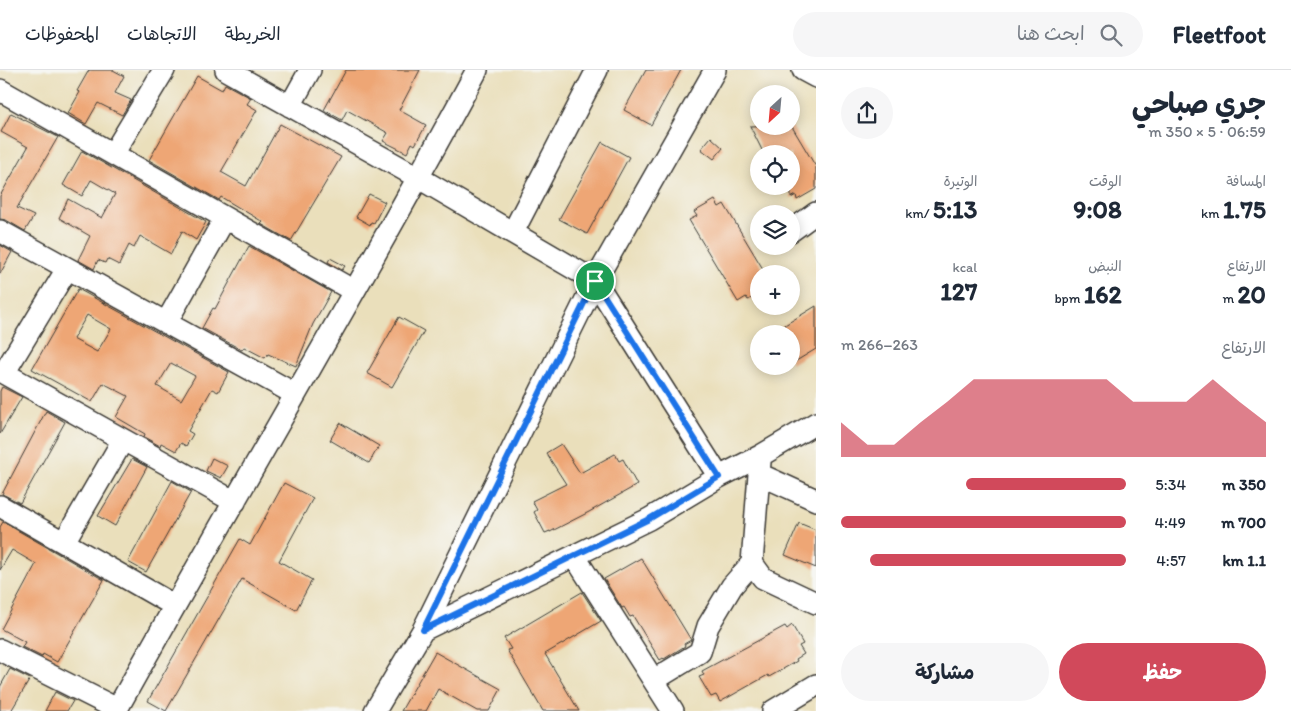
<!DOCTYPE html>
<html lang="ar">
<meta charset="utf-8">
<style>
body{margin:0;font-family:Itim,"Playpen Sans Arabic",sans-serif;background:#f6f6f7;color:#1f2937;direction:rtl;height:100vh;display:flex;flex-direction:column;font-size:19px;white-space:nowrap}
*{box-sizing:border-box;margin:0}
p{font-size:16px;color:#747a83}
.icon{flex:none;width:28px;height:28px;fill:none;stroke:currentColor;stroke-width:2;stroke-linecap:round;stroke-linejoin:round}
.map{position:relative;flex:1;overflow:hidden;direction:ltr}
.sheet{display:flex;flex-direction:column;background:#fff;width:475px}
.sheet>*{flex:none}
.needle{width:32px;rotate:206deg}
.buttons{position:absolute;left:750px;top:15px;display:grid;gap:10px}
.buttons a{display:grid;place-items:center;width:50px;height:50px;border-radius:50%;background:#fff;box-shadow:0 2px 12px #0003;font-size:25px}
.pin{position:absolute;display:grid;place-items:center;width:42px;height:42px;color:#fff;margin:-21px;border:2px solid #fff;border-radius:50%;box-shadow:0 1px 5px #0007}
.round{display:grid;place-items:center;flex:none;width:52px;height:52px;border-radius:26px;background:#f6f6f7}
.summary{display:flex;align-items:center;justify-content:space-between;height:85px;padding:0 25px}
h1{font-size:28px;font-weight:700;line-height:38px}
.figures{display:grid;grid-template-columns:repeat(3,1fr);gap:8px;height:85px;padding:5px 25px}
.figures div{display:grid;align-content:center}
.figures b{font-size:25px;font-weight:700}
.figures small{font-size:14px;font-weight:400}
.figures p{font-size:14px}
.chart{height:140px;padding:10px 25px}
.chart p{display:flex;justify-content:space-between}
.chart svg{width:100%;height:90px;margin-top:5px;fill:#d1495b;opacity:.7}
.action{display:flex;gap:10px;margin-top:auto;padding:10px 25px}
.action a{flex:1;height:58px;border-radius:30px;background:#d1495b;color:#fff;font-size:20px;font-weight:700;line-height:58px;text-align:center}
.action a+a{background:#f6f6f7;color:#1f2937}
ul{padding:0 25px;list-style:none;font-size:16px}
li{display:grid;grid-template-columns:80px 60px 1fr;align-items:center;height:38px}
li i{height:12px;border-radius:6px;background:#d1495b}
header{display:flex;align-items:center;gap:30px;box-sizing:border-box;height:70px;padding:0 25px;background:#fff;border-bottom:1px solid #e0e1e3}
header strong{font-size:24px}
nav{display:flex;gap:28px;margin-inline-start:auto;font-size:18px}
.search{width:350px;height:45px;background:#f6f6f7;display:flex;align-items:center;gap:12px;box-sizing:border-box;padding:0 18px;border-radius:28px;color:#747a83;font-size:19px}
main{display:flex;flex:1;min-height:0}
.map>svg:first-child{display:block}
.building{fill:#eea674;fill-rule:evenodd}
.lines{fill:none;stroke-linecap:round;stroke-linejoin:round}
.minor-casing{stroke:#3b3934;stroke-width:24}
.minor{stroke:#fff;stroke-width:21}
.route-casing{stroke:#fff;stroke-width:10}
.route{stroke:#1a73e8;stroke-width:6}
</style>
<header>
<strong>Fleetfoot</strong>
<div class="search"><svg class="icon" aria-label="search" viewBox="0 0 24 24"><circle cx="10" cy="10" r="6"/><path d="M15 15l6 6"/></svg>ابحث هنا</div>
<nav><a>الخريطة</a><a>الاتجاهات</a><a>المحفوظات</a></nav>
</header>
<main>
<section class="sheet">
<div class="summary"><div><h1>جري صباحي</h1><p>06:59 · 5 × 350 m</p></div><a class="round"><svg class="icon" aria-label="share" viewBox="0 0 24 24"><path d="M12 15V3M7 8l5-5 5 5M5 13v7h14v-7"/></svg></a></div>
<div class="figures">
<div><p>المسافة</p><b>1.75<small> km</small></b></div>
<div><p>الوقت</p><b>9:08</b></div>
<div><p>الوتيرة</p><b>5:13<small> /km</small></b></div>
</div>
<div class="figures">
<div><p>الارتفاع</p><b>20<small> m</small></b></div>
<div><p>النبض</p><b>162<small> bpm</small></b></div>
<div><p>kcal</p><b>127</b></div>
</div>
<div class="chart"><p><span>الارتفاع</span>263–266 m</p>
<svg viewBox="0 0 160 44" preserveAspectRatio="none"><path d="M0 44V27L10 38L20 38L30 27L40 17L50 6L60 6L70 6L80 6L90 6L100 6L110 17L120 17L130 17L140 6L150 17L160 27V44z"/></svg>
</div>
<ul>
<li><b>350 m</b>5:34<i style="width:56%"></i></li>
<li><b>700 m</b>4:49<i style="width:100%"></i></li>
<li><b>1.1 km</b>4:57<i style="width:90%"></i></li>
</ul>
<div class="action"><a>حفظ</a><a>مشاركة</a></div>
</section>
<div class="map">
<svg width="816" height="641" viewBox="0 0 816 641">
<rect width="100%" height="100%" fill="#f6f6f2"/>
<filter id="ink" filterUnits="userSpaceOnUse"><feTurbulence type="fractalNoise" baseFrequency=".02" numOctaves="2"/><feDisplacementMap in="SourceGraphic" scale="10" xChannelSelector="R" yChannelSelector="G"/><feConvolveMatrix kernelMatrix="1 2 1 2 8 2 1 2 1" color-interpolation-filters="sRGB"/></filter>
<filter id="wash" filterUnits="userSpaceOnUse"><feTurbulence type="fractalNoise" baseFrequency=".0096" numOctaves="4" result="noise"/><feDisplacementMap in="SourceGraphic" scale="20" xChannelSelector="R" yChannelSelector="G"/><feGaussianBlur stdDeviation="1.12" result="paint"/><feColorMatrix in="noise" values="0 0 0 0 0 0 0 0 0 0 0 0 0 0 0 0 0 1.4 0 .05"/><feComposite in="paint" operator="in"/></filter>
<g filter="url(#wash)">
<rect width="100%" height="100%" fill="#eadfbb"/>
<g id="blocks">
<path class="building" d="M89 0H113L124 6 115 23 131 30 122 45 98 33 86 54 68 43 80 22 77 21Z
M346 0H420L399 40 426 55 415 75 412 73 407 83 383 71 388 63 347 40 342 50 324 40Z
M646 0H681L651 55 624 40Z
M197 6 222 20 225 14 251 28 247 34 257 40 221 102 246 116 280 54 341 87 291 171 261 154 263 152 221 127 219 130 149 90Z
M11 43 58 67 17 138 34 146 25 161 6 150 0 149V126L28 77 1 62Z
M791 55 816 97V119L797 130 796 125 791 128V84H764L750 56Z
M711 67 723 78 714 89 701 79Z
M602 72 629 87 587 164 559 149Z
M82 81 206 152 196 170 182 161 171 184 140 166 134 178 129 175 119 195 107 189 105 193 98 190 94 199 78 190 90 166 59 148 68 129 102 148 115 124 91 110 82 126 63 115Z
M369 124 385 132 374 153 371 152 370 155 356 147Z
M715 130 719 137 724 134 766 204H759V224L748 230 746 227 738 232 689 150 697 146 694 142Z
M0 175 12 182 0 204Z
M249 176 331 222 313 254 296 296 268 284 265 288 244 277 242 280 202 258 213 238 215 239Z
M330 188 345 196 342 200 328 192Z
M78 219 229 302 218 322 212 319 188 361 193 364 186 376 181 373 176 381 161 373 160 376 144 367 145 364 116 347 128 326 103 313 92 332 32 299ZM87 245 111 259 97 282 73 269ZM171 293 195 306 181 330 157 316Z
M816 236V279L791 294V264H770Z
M399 247 424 261 392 317 367 303Z
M2 317 22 327 0 364V321Z
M46 341 65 352 20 433 2 424Z
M340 353 379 376 369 393 330 370Z
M561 374 580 403 615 384 619 391 623 389 637 415 589 442 550 462V461L545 463 534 442 537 440 532 431 566 414 546 383Z
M212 388 228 396 221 408 206 401Z
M132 389 147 397 115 456 98 446Z
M172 411 191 422 146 502 128 492Z
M284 413 313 428 279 491 312 510 296 540 242 509 166 641 148 631 240 469 250 475Z
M3 452 104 510 57 592 43 584 42 587 22 577 25 572 1 559 36 494 12 480 0 500V457Z
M799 453 816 460V498L785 485Z
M641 488 691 570 684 574 685 576 664 589 663 588 660 590 633 546 630 547 624 537 622 538 604 509Z
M582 522 601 551 545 584 579 641H543L507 580 511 579 504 568Z
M792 555 803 574 799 576 804 584 796 589 797 591 769 607 768 605 720 632 716 625 711 627 699 607 704 605 702 601 785 556 787 559Z
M435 582 501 619 489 641H477L438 619 426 641H401Z
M10 599 30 609 11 641H0V617Z
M55 622 73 631 67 641H45Z"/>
</g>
</g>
<g filter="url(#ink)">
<use href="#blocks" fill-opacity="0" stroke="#3b3934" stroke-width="1"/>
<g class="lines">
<defs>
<path id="minor" d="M226 0 419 108 595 211 719 407
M803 0 816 7
M0 20 354 221
M290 36 310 0
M113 84 164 0
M0 161 295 324
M791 161 816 143
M513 162 597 0
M166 253 225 148
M0 301 235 432
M4 303 67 199
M760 392 759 404 816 430
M759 404 752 493 763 508 816 533
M0 436 175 536
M64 472 123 370
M575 487 673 641
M423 560 649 449 719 407 760 386 816 353
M0 580 117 639
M654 610 700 582 708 556 732 516 752 493
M116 641C235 426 361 216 477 0
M375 641 423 560 595 211 715 0
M773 641 816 615"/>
</defs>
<use href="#minor" class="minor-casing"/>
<use href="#minor" class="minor"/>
</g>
</g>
<g class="lines" filter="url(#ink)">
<defs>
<path id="route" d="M595 211 719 407 649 449 423 560Z"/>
</defs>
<use href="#route" class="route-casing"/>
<use href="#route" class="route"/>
</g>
</svg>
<div class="buttons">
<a><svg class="needle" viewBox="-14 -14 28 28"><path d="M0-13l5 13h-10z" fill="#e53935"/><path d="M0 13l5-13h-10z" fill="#747a83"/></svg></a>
<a><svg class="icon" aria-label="locate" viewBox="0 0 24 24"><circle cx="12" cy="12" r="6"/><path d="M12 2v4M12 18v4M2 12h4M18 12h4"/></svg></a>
<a><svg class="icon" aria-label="layers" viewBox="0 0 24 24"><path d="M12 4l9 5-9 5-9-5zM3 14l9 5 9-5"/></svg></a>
<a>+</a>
<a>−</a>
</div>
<div class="pin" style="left:595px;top:211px;background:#1e9e55"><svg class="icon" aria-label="arrive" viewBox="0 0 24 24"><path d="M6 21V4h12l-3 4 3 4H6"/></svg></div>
</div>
</main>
